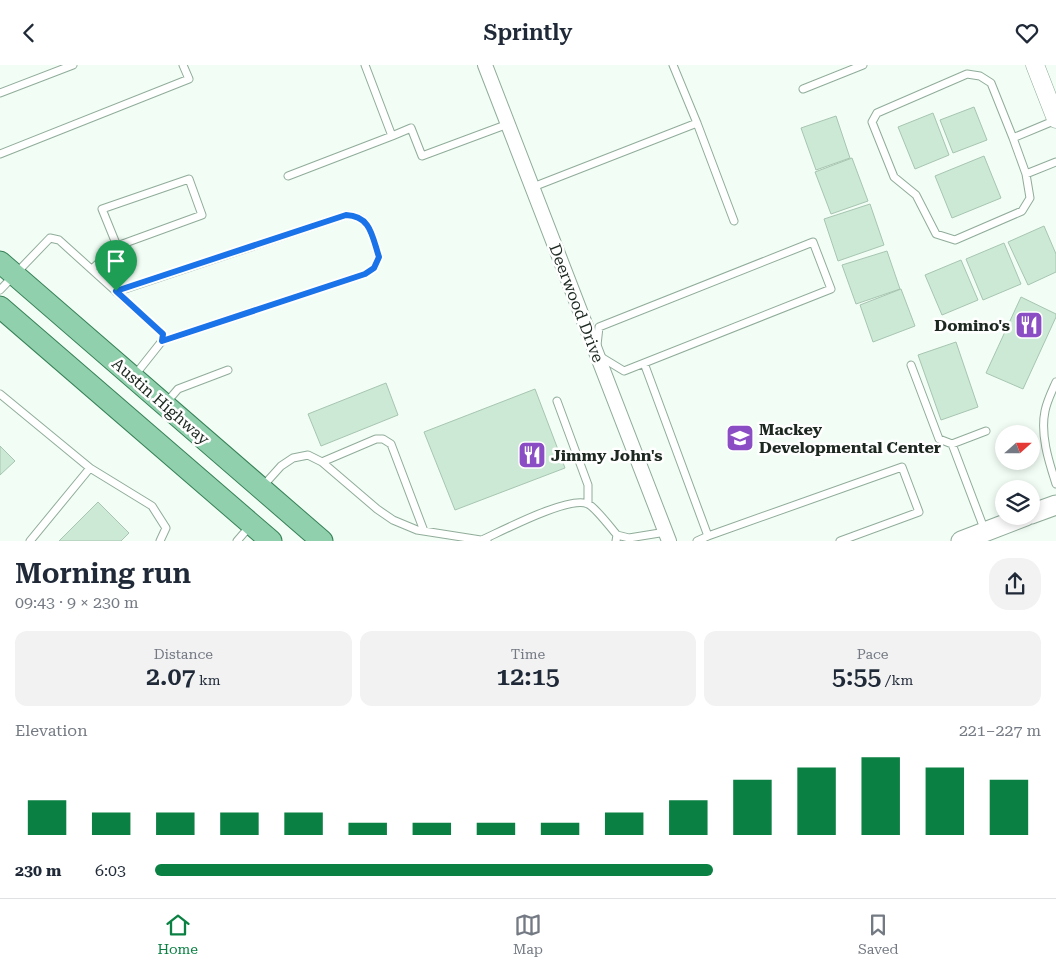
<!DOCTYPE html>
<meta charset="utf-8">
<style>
body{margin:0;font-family:"Roboto Serif",serif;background:#f2f2f3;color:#1f2937;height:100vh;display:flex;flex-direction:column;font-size:19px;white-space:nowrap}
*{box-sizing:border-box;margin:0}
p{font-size:16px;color:#747a83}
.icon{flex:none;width:28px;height:28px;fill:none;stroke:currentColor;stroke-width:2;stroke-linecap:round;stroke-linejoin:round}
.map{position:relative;height:476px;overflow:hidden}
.drawer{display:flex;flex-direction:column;background:#fff;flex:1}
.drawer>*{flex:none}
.needle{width:32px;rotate:69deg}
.buttons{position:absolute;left:995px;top:360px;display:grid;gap:10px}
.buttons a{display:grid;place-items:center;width:45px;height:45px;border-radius:50%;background:#fff;box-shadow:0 2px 8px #0003;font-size:25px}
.pin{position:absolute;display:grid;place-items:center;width:42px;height:42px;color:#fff;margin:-51px -21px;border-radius:50% 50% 50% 0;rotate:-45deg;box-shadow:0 0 5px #0007}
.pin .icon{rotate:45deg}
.round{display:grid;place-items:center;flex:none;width:52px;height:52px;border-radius:20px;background:#f2f2f3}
.headline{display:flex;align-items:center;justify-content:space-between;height:85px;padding:0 15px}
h1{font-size:28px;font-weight:600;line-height:38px}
.stats{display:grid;grid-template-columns:repeat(3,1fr);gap:8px;height:85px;padding:5px 15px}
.stats div{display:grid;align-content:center;border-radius:12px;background:#f2f2f3;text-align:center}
.stats b{font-size:25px;font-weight:600}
.stats small{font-size:14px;font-weight:400}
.stats p{font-size:14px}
.chart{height:140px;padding:10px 15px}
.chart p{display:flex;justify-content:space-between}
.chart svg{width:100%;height:90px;margin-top:5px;stroke:#0b8043;stroke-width:6}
ul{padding:0 15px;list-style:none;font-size:16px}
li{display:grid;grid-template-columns:80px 60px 1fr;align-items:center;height:38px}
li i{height:12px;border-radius:6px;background:#0b8043}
header{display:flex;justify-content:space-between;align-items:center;height:65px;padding:0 15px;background:#fff;font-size:22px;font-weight:600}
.tabs{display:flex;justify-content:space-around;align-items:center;height:70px;border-top:1px solid #e0e1e3;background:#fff;font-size:14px;color:#747a83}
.tabs a{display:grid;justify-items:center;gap:2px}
.tabs .current{color:#0b8043}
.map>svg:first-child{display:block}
.building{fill:#cbe9d4;stroke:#a7c5b0}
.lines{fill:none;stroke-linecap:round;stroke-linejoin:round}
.service-casing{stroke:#90ac99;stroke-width:9}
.minor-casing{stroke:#90ac99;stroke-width:16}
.tertiary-casing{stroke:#90ac99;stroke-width:19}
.secondary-casing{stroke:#90ac99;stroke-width:21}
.primary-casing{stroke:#378157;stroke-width:23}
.service{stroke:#fff;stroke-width:7}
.minor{stroke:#fff;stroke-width:14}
.tertiary{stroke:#fff;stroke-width:18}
.secondary{stroke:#fff;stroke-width:19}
.primary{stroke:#90d0ac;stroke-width:21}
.route-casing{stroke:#fff;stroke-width:10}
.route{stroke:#1a73e8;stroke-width:6}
.labels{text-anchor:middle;stroke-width:5;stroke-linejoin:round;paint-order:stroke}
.street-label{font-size:16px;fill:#1c2820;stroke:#fff}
.poi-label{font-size:16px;font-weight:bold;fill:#1c2820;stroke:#fff;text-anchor:start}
</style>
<header><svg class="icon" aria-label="back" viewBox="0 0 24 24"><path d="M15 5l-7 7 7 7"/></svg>Sprintly<svg class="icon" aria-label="heart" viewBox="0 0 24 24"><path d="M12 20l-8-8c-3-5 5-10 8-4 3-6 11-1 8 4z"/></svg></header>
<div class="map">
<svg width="1056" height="476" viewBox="0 0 1056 476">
<rect width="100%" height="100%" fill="#f1fdf5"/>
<path class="building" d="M974 42 987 75 953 88 940 55Z
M933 48 949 90 915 104 898 62Z
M836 51 850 93 816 105 801 63Z
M984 91 1001 133 952 153 935 111Z
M852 93 868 136 831 149 815 107Z
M870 139 884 180 838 196 824 154Z
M1044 161 1056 189V207L1028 220 1008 177Z
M1004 178 1021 219 983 235 966 194Z
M887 186 900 224 856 239 842 200Z
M961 195 978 235 942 250 925 210Z
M901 224 915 261 873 277 860 240Z
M1021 232 1056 249V252L1023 324 986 308Z
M956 277 978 342 941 355 918 290Z
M386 318 398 350 321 381 308 349Z
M535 324 565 403 455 445 424 367Z
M0 381 15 396 0 410Z
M98 437 129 468 121 476H59Z"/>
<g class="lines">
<defs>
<path id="service" d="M365 0 392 71 411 63 422 91 508 59
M803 24 863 0
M0 28 73 0
M1056 55 1013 73 1026 109 1056 97
M697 58 734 156
M1013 73 991 18 980 11 967 9 877 48 872 57 894 112 916 130 936 169 955 175 1022 146 1030 133 1026 109
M0 89 189 14 183 0
M288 111 392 71
M533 122 697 58 673 0
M813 177 831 224 624 306 596 289 599 262Z
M92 204 117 181 102 144 189 114 202 150 117 181
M0 225 50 173 59 175 163 269 162 276 135 310
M116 227 346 150C371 151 372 171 379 192L374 203 365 209 162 276
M644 298 708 471 697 476
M911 300 939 374 952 379 985 466
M1056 317C1052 326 1047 336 1045 346 1040 370 1049 397 1056 419
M0 329 90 403 152 441 166 463 160 476
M557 336 588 420V439
M166 338 178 324 228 305
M952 379 986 366
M322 397 376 374H383L391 379 424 466
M263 421 281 401 293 393 308 390 322 397 377 444 393 455 417 465 487 476
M708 471 902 402 919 447 840 476
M482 475C502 466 570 430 588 439 595 442 611 463 617 470
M30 476 90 403
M237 476 250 461
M616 476 617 470 629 473 666 467"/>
<path id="minor" d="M485 0 669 476"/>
<path id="tertiary" d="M1035 0 1056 54"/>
<path id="secondary" d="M1031 449 1056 440
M961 476 1026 451"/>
<path id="primary" d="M0 197 322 476
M0 242 271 476"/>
</defs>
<use href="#service" class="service-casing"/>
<use href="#minor" class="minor-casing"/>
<use href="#tertiary" class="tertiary-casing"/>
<use href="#secondary" class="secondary-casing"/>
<use href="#primary" class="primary-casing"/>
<use href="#service" class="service"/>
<use href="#minor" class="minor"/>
<use href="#tertiary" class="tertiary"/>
<use href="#secondary" class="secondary"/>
<use href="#primary" class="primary"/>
</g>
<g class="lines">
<defs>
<path id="route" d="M346 150C371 151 372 171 379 192L374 203 365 209 162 276 163 269 116 226Z"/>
</defs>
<use href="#route" class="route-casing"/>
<use href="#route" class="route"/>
</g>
<defs>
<symbol id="restaurant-square" viewBox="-11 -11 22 22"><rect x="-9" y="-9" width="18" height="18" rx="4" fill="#8a4dc3" stroke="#fff"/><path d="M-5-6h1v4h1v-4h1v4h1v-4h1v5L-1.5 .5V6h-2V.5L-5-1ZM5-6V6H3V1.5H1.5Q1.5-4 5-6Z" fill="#fff"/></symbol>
<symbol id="school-square" viewBox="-11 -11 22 22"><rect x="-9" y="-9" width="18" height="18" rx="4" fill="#8a4dc3" stroke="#fff"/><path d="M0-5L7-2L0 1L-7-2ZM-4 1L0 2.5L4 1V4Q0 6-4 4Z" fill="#fff"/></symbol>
</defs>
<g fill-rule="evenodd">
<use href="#restaurant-square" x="1013" y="244" width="32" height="32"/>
<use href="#school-square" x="724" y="357" width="32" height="32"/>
<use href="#restaurant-square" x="516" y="374" width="32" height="32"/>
</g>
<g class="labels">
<g class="street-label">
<text transform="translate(577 238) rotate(69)" y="6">Deerwood Drive</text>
<text transform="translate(161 336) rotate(41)" y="6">Austin Highway</text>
</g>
<g class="poi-label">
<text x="1010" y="266" text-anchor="end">Domino's</text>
<text x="759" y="370">Mackey<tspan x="759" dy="18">Developmental Center</tspan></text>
<text x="551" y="396">Jimmy John's</text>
</g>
</g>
</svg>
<div class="buttons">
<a><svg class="needle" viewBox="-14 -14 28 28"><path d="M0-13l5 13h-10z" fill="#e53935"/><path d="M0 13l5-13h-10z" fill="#747a83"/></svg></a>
<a><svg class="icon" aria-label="layers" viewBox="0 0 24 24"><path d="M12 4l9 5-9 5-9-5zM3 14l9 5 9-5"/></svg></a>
</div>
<div class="pin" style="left:116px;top:226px;background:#1e9e55"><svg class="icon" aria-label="arrive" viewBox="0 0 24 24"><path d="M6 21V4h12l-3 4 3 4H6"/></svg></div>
</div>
<section class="drawer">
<div class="headline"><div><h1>Morning run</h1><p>09:43 · 9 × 230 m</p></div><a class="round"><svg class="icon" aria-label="share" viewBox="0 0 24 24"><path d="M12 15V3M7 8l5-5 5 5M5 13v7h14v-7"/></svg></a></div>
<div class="stats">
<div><p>Distance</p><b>2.07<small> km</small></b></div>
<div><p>Time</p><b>12:15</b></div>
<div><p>Pace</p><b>5:55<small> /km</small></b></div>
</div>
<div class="chart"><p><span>Elevation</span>221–227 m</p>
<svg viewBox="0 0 160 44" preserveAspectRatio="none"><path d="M5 44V27M15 44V33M25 44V33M35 44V33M45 44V33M55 44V38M65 44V38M75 44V38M85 44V38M95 44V33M105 44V27M115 44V17M125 44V11M135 44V6M145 44V11M155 44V17"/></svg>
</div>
<ul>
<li><b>230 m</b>6:03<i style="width:63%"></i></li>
</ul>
</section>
<nav class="tabs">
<a class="current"><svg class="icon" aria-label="home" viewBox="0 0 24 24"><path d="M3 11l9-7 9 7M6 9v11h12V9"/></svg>Home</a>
<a><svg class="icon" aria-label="map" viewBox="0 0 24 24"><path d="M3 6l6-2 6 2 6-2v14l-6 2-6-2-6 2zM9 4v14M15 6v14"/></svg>Map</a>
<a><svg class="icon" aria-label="saved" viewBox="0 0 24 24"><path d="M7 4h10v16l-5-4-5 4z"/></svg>Saved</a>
</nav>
